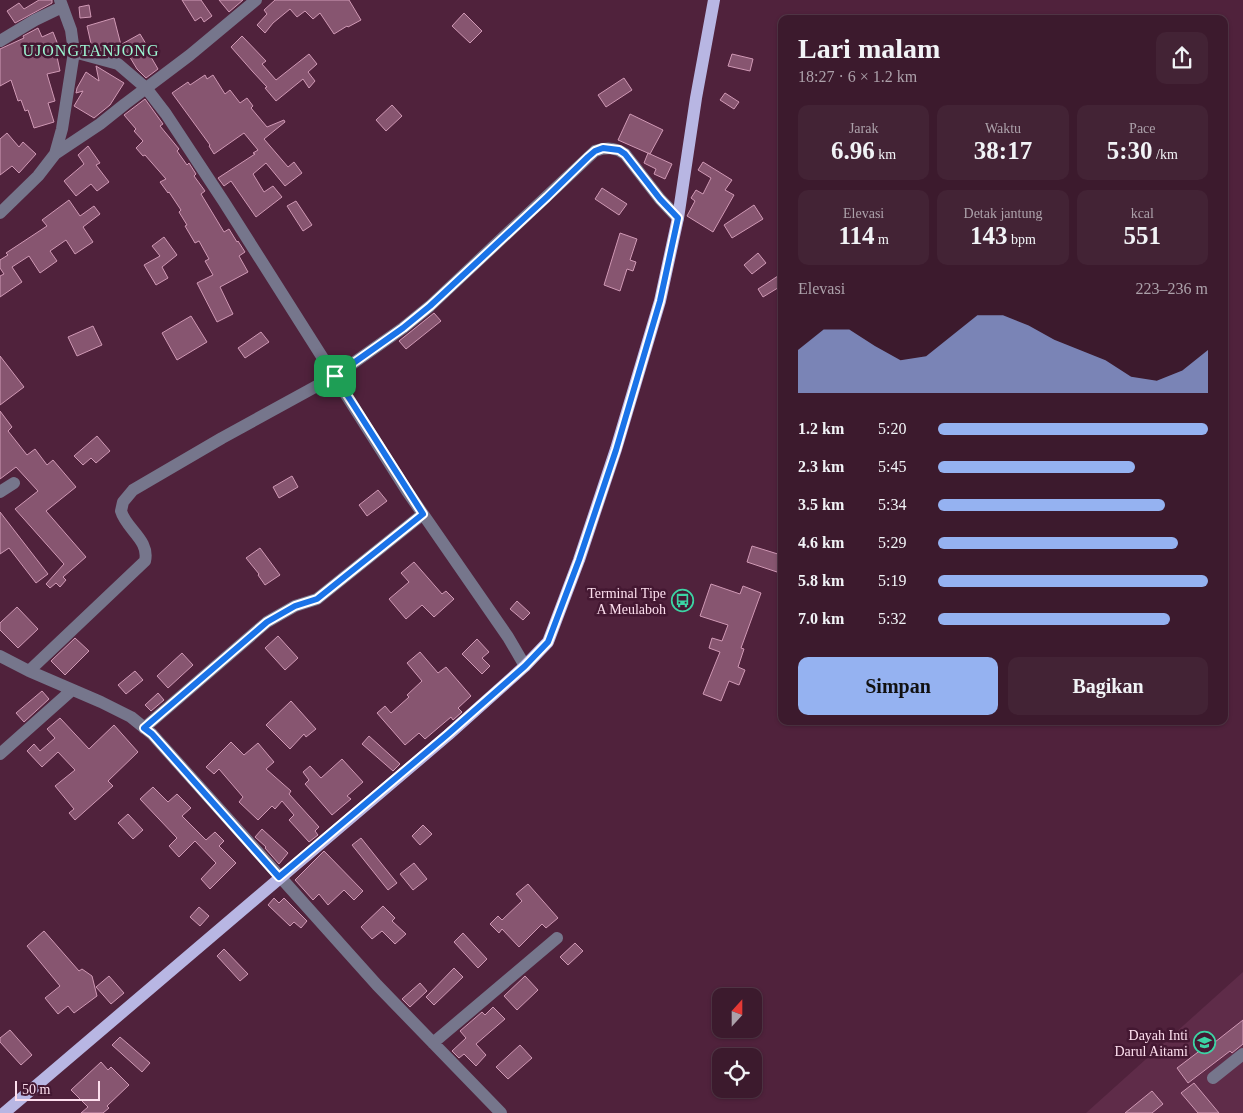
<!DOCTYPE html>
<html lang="id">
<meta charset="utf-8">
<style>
body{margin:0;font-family:Georgia,serif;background:#432335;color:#f1f3f6;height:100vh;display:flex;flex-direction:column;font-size:19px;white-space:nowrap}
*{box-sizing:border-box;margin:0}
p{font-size:16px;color:#aca1aa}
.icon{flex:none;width:28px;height:28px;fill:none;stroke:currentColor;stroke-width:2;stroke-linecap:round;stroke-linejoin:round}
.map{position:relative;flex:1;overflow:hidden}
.side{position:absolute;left:778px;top:15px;width:450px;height:710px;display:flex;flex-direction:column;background:#3c1a2d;border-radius:10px;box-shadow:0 1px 4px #0004,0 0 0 1px #553849}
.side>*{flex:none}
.needle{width:32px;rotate:21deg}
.controls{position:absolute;left:712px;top:988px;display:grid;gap:10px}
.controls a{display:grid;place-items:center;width:50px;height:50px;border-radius:10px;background:#3c1a2d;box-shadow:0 1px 4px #0004,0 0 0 1px #553849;font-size:25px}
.scale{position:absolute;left:15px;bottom:12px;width:85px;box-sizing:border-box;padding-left:5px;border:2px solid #fddfee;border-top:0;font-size:14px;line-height:18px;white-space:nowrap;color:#fddfee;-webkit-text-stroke:4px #441832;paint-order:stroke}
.pin{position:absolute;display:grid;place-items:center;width:42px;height:42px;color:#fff;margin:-21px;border-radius:10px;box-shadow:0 2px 8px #0006}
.round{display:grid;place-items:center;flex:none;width:52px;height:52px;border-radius:10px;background:#432335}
.summary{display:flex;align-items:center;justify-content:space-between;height:85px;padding:0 20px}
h1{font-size:28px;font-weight:700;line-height:38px}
.stats{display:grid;grid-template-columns:repeat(3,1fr);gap:8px;height:85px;padding:5px 20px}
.stats div{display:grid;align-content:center;border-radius:10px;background:#432335;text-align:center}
.stats b{font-size:25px;font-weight:700}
.stats small{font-size:14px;font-weight:400}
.stats p{font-size:14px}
.chart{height:140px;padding:10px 20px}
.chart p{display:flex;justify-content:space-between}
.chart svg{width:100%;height:90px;margin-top:5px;fill:#95b2f1;opacity:.7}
.cta{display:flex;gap:10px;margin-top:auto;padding:10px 20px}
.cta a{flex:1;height:58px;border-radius:10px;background:#95b2f1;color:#111;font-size:20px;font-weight:700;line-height:58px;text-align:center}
.cta a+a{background:#432335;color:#f1f3f6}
ul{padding:0 20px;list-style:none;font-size:16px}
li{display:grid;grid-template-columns:80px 60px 1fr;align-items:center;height:38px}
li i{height:12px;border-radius:6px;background:#95b2f1}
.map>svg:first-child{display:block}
.built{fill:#5f2c49}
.building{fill:#875570;stroke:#d099b5}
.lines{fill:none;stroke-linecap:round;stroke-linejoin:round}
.minor{stroke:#76768c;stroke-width:12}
.major{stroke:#b8b6e3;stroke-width:12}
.route-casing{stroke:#fff;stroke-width:10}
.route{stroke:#1a73e8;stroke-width:6}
.labels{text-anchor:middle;stroke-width:5;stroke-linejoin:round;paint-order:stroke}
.poi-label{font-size:14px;fill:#fddfee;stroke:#441832;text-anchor:end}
.quarter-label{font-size:16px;letter-spacing:1px;fill:#9df7d3;stroke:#441832}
</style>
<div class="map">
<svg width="1243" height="1113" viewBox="0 0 1243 1113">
<rect width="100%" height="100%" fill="#50223c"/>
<path class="built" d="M1243 972V1113H1086Z"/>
<path class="building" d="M39 0H52V3L15 23 7 11 19 3 24 9Z
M182 0H201L212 16 204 22 201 17 195 21Z
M219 0H243L229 12Z
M275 0H349L361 20 348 27 347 26 334 34 320 13 313 19 305 11 297 17 290 9 273 23 265 33 257 25 267 14 264 10Z
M89 5 91 17 80 18 79 7Z
M464 13 482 31 470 43 452 26Z
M114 18 122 49 106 52 92 48 87 26Z
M38 28 42 37 53 32 60 50 56 52 60 71 47 74 55 101 48 103 54 122 34 128 28 110 25 111 21 100 18 101 11 80 0 86V49L24 38 23 36Z
M140 34 146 44 144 45 158 69 146 78 137 69 122 44Z
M242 36 266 61 262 64 276 80 309 54 317 64 308 72 315 81 309 88 303 79 276 101 265 88 267 87 253 72 231 47Z
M732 54 753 59 750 71 728 66Z
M96 66 124 83 110 105 94 118 74 106 83 91 76 93 77 88 86 72 99 81Z
M205 75 207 79 213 75 225 94 230 90 240 103 247 98 253 106 251 108 267 127 284 120 285 122 264 139 288 167 294 162 302 173 285 186 266 163 253 174 264 192 273 186 282 197 256 217 231 181 224 186 218 178 255 154 253 153 258 150 244 133 214 154 209 146 210 145 172 93 188 82 190 85Z
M624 78 632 90 606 107 598 95Z
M725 93 739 102 734 109 720 100Z
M145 99 163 124 160 126 179 149 177 151 187 165 189 163 196 174 194 176 205 191 201 194 224 232 229 229 237 242 238 241 245 252 239 256 248 272 220 287 233 314 217 322 197 283 213 275 205 261 209 259 199 241 195 243 185 226 187 225 179 212 181 210 169 192 168 193 160 182 166 179 145 155 143 156 136 148 143 141 134 131 136 129 124 115Z
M392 105 402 116 386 131 376 120Z
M630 114 663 130 650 154 618 140Z
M7 133 19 147 23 142 36 154 19 173 12 166 0 175V139Z
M88 146 100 163 96 165 109 182 97 191 91 184 76 196 64 181 84 164 78 155Z
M648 153 672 164 665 179 654 174 656 169 644 163Z
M703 162 732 180 725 190 734 195 713 232 687 216 695 201 691 198 696 190 703 194 711 178 698 170Z
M602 188 627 204 619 215 595 199Z
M69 200 80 216 94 206 100 214 83 227 93 242 75 254 66 240 50 251 57 261 40 273 29 256 12 267 22 282 0 297V276L4 274 0 268V260L8 255 6 253 47 226 42 220Z
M296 201 312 225 303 231 287 206Z
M754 205 763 219 732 238 724 225Z
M620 233 637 239 630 260 636 262 633 271 627 269 620 291 604 285Z
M164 237 177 255 162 267 168 278 156 285 144 265 160 256 152 246Z
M758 253 766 263 752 274 744 265Z
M781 274V286L763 297 758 289Z
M434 313 441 321 406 349 399 341Z
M191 316 207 342 177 360 162 333Z
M93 326 102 345 77 356 68 337Z
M261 332 269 342 245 358 238 348Z
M0 356 24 387 0 405Z
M0 411 12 427 8 431 27 455 35 449 47 465 53 460 76 487 46 511 86 557 63 577 66 580 60 587 56 583 50 588 46 584 64 564 15 509 38 491 16 467 0 479Z
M97 436 110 451 96 463 91 458 83 465 74 456Z
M292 476 298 487 279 498 273 487Z
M378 490 387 501 367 516 359 505Z
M0 512 48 574 36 583 9 548 0 554Z
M752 546 781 555 780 573 747 562Z
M260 548 280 575 265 585 258 575 259 574 246 558Z
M414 562 442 594 446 591 454 599 434 617 422 605 406 619 389 599 409 582 401 573Z
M711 584 740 594 743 586 761 593 741 648 744 649 738 667 745 670 739 685 729 681 721 701 703 694 720 652 709 648 712 638 722 641 728 625 700 616Z
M517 601 530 613 523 620 510 609Z
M17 607 38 629 18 648 0 630V623Z
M278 636 298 658 285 670 265 648Z
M75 638 89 651 65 675 51 661Z
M477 639 489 652 482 658 490 666 482 674 462 654Z
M420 652 438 673 446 667 471 696 458 708 462 712 453 720 451 717 425 739 419 733 405 745 377 713 385 706 391 713 409 697 407 695 422 681 407 663Z
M182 653 193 665 168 688 157 676Z
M135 671 143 680 126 694 118 685Z
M42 691 49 699 24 722 16 713Z
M158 693 164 700 151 711 145 705Z
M291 701 316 729 306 737 304 734 290 749 266 725Z
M60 718 89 749 114 725 138 752 108 781 113 786 75 820 69 813 74 809 55 786 75 770 58 752 42 767 27 751 34 744 40 751 55 738 47 729Z
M369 736 400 764 393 771 362 744Z
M231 742 244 755 258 743 274 762 266 769 291 791 289 794 319 827 315 831 318 835 309 842 289 820 294 815 282 801 275 809 272 806 258 820 239 802 243 797 219 769 214 774 206 767Z
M342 759 363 782 347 796 351 799 332 815 305 784 309 780 303 772 310 766 321 778Z
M153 787 168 802 177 794 191 808 182 816 206 840 215 832 224 841 219 846 236 863 210 889 201 879 216 863 195 841 179 857 169 846 177 838 140 799Z
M128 814 143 830 133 839 118 823Z
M423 825 432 834 420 845 412 836Z
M262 829 288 853 279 864 265 848 266 847 255 837Z
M361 838 397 883 388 890 352 845Z
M324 851 363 891 354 900 344 890 328 905 319 894 313 900 295 880Z
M414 863 427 879 413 890 400 874Z
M528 884 558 918 546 928 542 924 519 947 502 929 499 933 490 924 498 916 502 920 522 901 516 894Z
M274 898 279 903 284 898 307 921 301 928 294 922 290 926 268 905Z
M383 906 395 918 392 921 406 934 395 944 382 931 372 939 361 927Z
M199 907 209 916 200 926 190 917Z
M44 931 79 971 82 969 92 976 97 996 74 1013 68 1006 58 1014 45 998 60 986 27 946Z
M463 933 487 959 478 968 454 942Z
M575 943 583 951 568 965 560 957Z
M224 949 248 974 240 981 217 956Z
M454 968 463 977 434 1005 426 997Z
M109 976 124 993 111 1004 96 987Z
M525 976 538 990 517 1010 504 996Z
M420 983 427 991 410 1007 402 999Z
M493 1007 505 1019 476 1044 486 1055 476 1066 464 1054 459 1058 452 1051 466 1038 460 1031 482 1012 485 1015Z
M1243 1020V1044L1232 1053 1230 1051 1188 1083 1177 1068 1214 1040 1215 1042Z
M10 1030 32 1055 21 1065 0 1042V1038Z
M120 1037 150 1063 142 1072 112 1045Z
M520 1045 532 1058 508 1079 496 1067Z
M101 1062 108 1070 111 1067 129 1085 107 1106 109 1108 103 1113H81L88 1107 71 1090Z
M1194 1083 1219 1113H1198L1181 1093Z
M1152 1091 1163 1104 1152 1113H1125Z"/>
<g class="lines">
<path class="minor" d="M0 41 35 20 62 7
M74 52 118 64 146 88 166 114 224 202 407 491 508 637 525 666
M55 154 100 124 125 104 190 55 256 0
M0 213 38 176 55 154 62 129 74 52 71 30 60 0
M0 492 14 483
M0 656 29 671 101 702 131 717 152 734 377 985 501 1113
M29 671 145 561C150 540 126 529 121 511L123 502 133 490 222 438 335 376 403 328 430 306 595 151C606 147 615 147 625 154L660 199 678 218
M144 728 267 622 295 606 317 599 423 514
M0 754 72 690
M433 1043 557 938
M1213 1078 1243 1054"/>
<path class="major" d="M4 1113 448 735 525 666 548 642 579 560 616 449 660 301 678 218 696 98 714 0"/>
</g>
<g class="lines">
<defs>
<path id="route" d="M603 148 619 150 625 154 660 199 678 218 660 301 616 450 579 560 548 642 525 666 448 734 279 877 152 734 144 728 267 622 295 606 317 599 423 514 335 376 403 328 430 306 547 197 588 157 595 151Z"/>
</defs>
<use href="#route" class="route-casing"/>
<use href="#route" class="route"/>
</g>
<defs>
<symbol id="bus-ring" viewBox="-11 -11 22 22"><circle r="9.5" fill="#441832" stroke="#3cd4a4" stroke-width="1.5"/><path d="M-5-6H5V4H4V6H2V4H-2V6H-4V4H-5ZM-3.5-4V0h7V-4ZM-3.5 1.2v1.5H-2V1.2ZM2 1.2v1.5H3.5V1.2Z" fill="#3cd4a4"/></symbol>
<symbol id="school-ring" viewBox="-11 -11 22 22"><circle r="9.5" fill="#441832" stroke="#3cd4a4" stroke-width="1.5"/><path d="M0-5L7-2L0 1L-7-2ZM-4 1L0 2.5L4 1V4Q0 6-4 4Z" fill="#3cd4a4"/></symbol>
</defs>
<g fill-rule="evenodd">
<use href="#bus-ring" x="670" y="588" width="25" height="25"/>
<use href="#school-ring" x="1192" y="1030" width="25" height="25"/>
</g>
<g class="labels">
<g class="poi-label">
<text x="666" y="598">Terminal Tipe<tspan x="666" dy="16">A Meulaboh</tspan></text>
<text x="1188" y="1040">Dayah Inti<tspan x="1188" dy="16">Darul Aitami</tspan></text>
</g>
<g class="quarter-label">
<text x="91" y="56">UJONGTANJONG</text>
</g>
</g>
</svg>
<div class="controls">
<a><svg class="needle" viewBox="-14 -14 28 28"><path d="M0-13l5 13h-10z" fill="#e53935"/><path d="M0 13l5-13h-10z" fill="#aca1aa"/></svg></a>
<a><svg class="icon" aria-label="locate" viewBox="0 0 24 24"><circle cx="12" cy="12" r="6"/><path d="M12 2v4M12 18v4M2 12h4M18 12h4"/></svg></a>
</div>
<div class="scale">50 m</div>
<div class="pin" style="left:335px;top:376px;background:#1e9e55"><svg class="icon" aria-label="arrive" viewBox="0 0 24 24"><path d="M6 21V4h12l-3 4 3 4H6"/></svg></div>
<section class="side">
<div class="summary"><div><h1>Lari malam</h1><p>18:27 · 6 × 1.2 km</p></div><a class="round"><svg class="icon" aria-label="share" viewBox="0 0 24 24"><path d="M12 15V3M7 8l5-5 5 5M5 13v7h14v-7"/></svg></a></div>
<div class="stats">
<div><p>Jarak</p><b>6.96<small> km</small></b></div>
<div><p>Waktu</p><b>38:17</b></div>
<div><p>Pace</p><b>5:30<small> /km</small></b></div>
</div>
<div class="stats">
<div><p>Elevasi</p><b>114<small> m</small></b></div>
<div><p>Detak jantung</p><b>143<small> bpm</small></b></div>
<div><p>kcal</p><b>551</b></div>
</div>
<div class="chart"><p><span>Elevasi</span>223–236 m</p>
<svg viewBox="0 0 160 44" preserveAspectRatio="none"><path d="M0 44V23L10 13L20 13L30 21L40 28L50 26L60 16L70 6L80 6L90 11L100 18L110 23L120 28L130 36L140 38L150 33L160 23V44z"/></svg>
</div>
<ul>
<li><b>1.2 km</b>5:20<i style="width:100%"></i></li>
<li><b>2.3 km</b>5:45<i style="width:73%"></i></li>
<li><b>3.5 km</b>5:34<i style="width:84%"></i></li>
<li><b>4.6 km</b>5:29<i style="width:89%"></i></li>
<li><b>5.8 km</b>5:19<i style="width:100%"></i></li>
<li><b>7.0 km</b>5:32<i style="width:86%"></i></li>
</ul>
<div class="cta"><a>Simpan</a><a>Bagikan</a></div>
</section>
</div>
